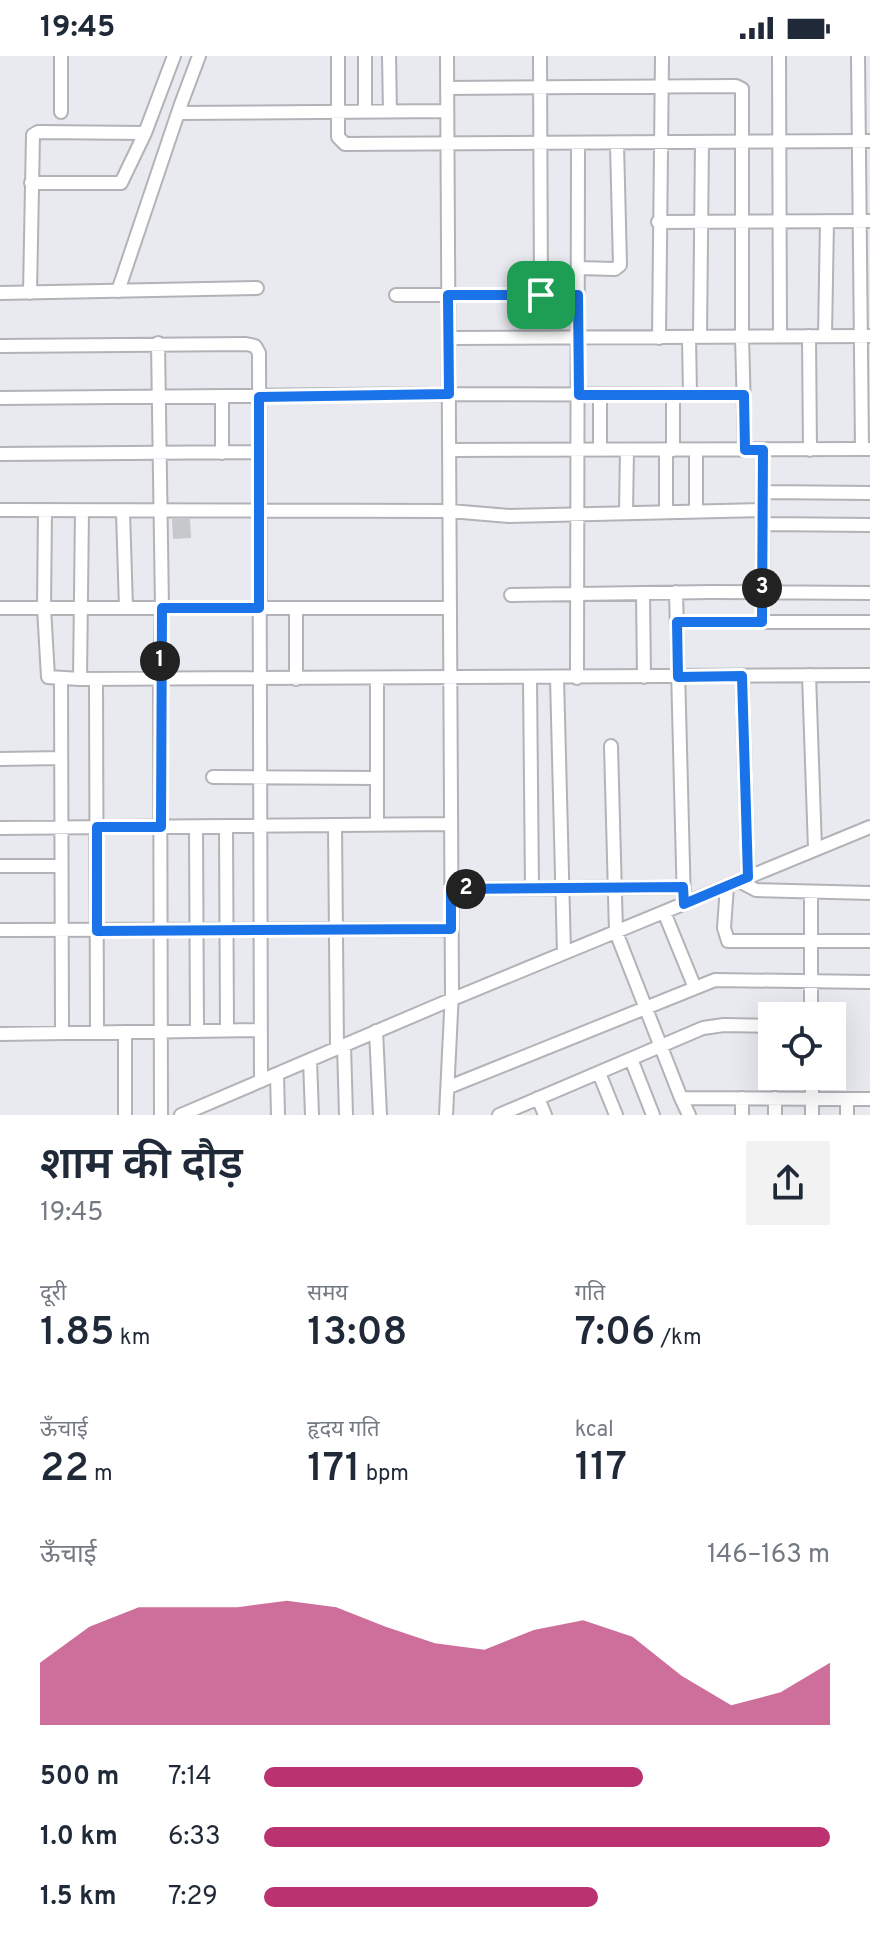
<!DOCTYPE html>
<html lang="hi">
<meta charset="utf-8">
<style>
body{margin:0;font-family:Overpass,"Noto Sans Devanagari",sans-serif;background:#f2f2f3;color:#1f2937;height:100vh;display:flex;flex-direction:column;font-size:30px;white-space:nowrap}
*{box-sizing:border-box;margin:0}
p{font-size:26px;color:#747a83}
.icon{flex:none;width:44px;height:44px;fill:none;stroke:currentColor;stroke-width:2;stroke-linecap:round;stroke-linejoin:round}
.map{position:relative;height:1059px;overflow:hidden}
.side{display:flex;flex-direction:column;background:#fff;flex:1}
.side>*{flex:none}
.tools{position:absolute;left:758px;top:946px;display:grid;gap:16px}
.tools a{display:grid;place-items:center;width:88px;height:88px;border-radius:0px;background:#fff;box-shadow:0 8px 32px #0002;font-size:40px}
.pin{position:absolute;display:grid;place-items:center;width:68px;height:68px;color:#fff;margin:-34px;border-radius:16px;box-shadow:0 4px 12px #0006}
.km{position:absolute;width:40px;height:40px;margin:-20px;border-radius:50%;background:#222;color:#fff;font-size:22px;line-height:40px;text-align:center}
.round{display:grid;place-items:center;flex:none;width:84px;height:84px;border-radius:0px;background:#f2f2f3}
.headline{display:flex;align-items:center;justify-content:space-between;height:136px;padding:0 40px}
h1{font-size:44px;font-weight:600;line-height:60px}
.figures{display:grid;grid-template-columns:repeat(3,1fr);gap:12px;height:136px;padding:8px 40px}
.figures div{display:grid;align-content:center}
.figures b{font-size:40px;font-weight:600}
.figures small{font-size:22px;font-weight:400}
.figures p{font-size:22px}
.chart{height:224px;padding:16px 40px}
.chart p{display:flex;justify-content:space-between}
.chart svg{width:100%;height:144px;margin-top:8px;fill:#ba3270;opacity:.7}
ul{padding:0 40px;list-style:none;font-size:26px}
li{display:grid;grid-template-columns:128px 96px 1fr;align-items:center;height:60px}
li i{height:20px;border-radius:10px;background:#ba3270}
.status{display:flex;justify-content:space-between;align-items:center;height:56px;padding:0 40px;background:#fff;direction:ltr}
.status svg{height:22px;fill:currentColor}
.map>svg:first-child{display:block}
.building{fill:#c7c8cc}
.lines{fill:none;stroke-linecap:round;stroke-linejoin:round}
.minor-casing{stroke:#b2b3b8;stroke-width:16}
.minor{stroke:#fff;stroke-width:12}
.route-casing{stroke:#fff;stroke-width:16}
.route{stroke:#1a73e8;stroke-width:10}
</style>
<div class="status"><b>19:45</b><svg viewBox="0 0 49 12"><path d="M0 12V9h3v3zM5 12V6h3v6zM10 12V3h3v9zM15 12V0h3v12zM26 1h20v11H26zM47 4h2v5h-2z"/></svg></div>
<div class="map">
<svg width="870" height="1059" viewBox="0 0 870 1059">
<rect width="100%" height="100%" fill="#e9eaef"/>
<path class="building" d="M172 463H190L191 482 173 483Z"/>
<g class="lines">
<defs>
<path id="minor" d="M338 0V81L345 88 870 85
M389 0 390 55
M540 0 541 239
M779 0 780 280
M858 0 862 393
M447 32 736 30 742 33V280L745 394
M61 56V0
M365 56V0
M178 57 447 55
M31 127H121L145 77 174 0
M658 166 870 165
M578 212 615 213 620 209 617 88
M118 235 181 48 199 0
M0 237 257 232
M30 237 33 79 38 76 145 77
M396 239H578
M809 280 810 394
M825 280 827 165
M689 281 690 339
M700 281 702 86
M449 282 870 280
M659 282 662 0
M158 287 162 552 160 623 161 1059
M0 290 246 288 255 290 259 297 261 1025
M673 339V394
M222 341V397
M0 342 449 338 744 339
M450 394 870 393
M600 394V339
M666 394V456
M696 394V456
M0 398 258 396
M763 436 870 437
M0 454 450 455 509 460 763 454
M45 454 44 552 48 621 80 623 870 619
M123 456 126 552
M626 457 627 394
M763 468 870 469
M676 536 684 848
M643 537 644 621
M511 539 710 536 870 537
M0 552H450
M677 566H870
M762 566 763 394
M809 619 815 793
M742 620 748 821
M530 622 532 832
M557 622 564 897
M577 622 578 88
M61 623 62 976
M80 623 82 455
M96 623 97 976
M296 623V552
M611 690 616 876 681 1042 870 1043
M0 703 61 702
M213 721 377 722V623
M377 722V769
M335 769 337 992
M226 770 227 974
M196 771 197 975
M0 772 451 768
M0 810H61
M739 825 756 834 870 837
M727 830 724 872 728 885H870
M451 833 683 831
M664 856 695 932
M0 874 451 873
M811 960V837
M376 975 380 1059
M125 976V1059
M0 978 261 974
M344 989 346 1059
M631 1003 653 1059
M310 1004 312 1059
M599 1017 616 1059
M277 1018 278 1059
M812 1020V1059
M449 1031 715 924 870 926
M538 1042 545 1059
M681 1042 689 1059
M742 1042V1059
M775 1042V1059
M847 1043V1059
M181 1059 443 947 870 771
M446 1059 452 936 447 0
M499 1059 703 972 724 969 772 970"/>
</defs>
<use href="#minor" class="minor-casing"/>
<use href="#minor" class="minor"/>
</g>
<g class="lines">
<defs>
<path id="route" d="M448 239H578L579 339H744L745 394H763L762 566H677L678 621 742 620 748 821 684 848 683 831 451 833V873L97 875V771H161L162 552H259V341L449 338Z"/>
</defs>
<use href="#route" class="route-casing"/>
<use href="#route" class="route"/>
</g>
</svg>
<div class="tools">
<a><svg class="icon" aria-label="locate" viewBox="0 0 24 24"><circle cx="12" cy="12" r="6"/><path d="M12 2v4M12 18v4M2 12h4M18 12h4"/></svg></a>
</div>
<div class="pin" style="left:541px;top:239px;background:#1e9e55"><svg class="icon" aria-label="arrive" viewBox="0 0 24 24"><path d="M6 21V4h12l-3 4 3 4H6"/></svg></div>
<b class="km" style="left:160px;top:605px">1</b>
<b class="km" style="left:466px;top:833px">2</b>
<b class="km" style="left:762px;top:532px">3</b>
</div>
<section class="side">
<div class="headline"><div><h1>शाम की दौड़</h1><p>19:45</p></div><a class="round"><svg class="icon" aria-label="share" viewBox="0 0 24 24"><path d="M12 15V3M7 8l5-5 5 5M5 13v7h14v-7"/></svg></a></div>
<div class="figures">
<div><p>दूरी</p><b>1.85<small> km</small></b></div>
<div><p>समय</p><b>13:08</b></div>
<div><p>गति</p><b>7:06<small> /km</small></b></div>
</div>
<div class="figures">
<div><p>ऊँचाई</p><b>22<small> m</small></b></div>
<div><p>हृदय गति</p><b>171<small> bpm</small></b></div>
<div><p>kcal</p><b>117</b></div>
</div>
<div class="chart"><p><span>ऊँचाई</span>146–163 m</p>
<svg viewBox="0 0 160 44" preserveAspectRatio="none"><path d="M0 44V25L10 14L20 8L30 8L40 8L50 6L60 8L70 14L80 19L90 21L100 15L110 12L120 17L130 29L140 38L150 34L160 25V44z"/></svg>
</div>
<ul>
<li><b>500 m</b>7:14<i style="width:67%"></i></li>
<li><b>1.0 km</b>6:33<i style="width:100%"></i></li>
<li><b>1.5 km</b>7:29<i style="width:59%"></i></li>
</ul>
</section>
